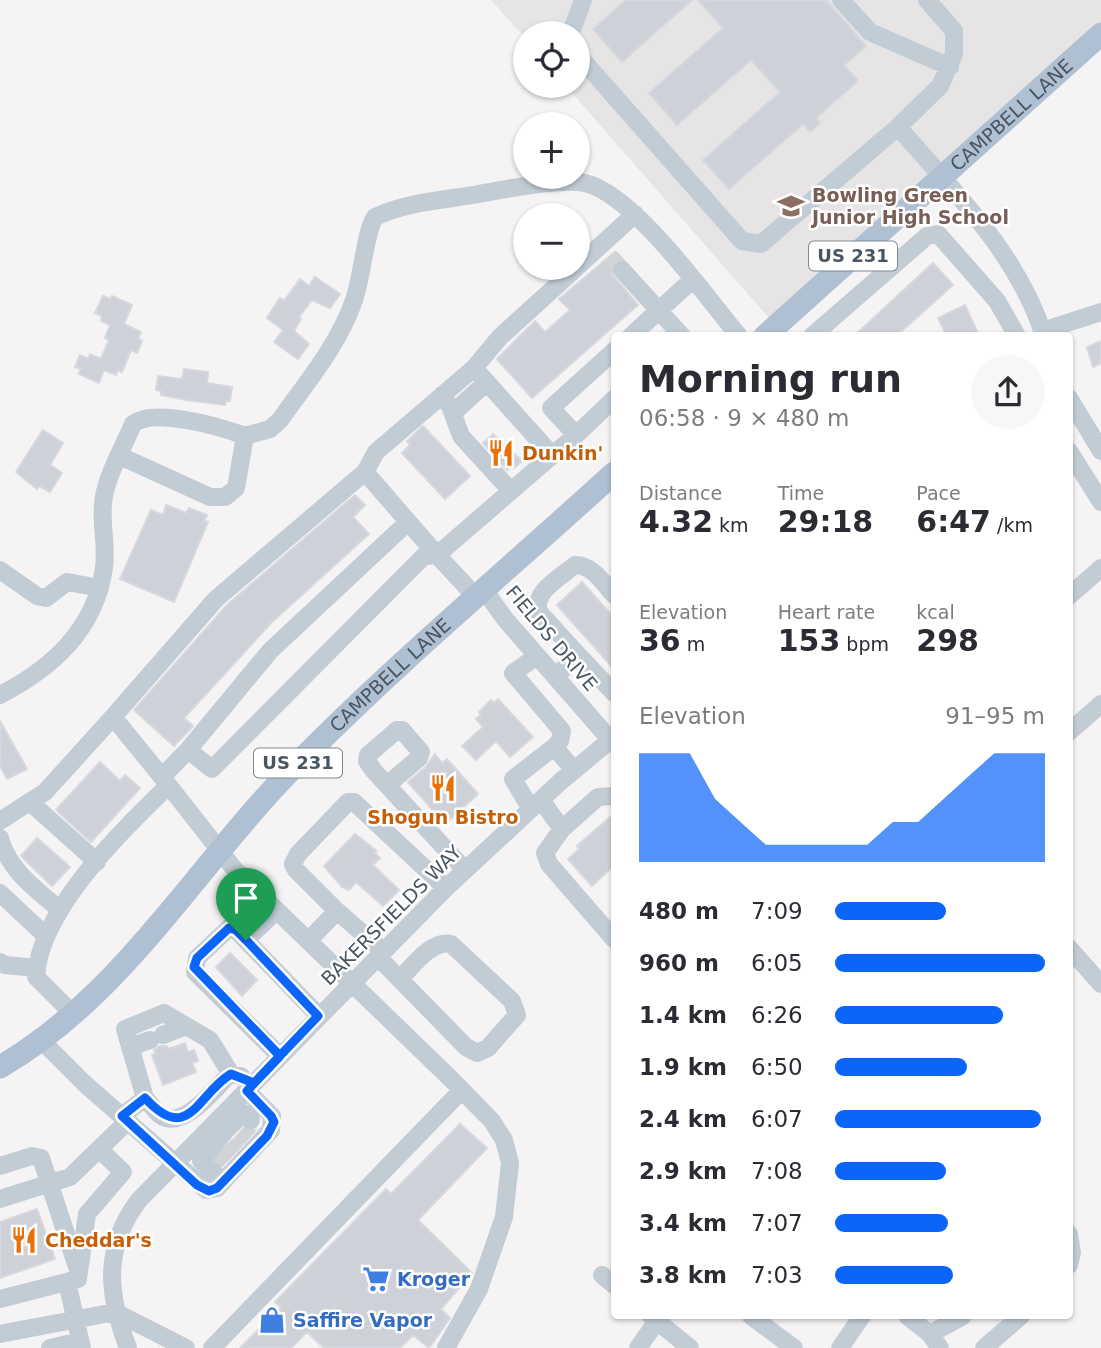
<!DOCTYPE html>
<meta charset="utf-8">
<style>
body{margin:0;font-family:"DejaVu Sans",sans-serif;background:#f7f7f7;color:#2b2b33;height:100vh;display:flex;flex-direction:column;font-size:26px;white-space:nowrap}
*{box-sizing:border-box;margin:0}
p{font-size:23px;color:#7c7c81}
.icon{flex:none;width:38px;height:38px;fill:none;stroke:currentColor;stroke-width:2;stroke-linecap:round;stroke-linejoin:round}
.map{position:relative;flex:1;overflow:hidden}
.panel{position:absolute;left:611px;top:332px;width:462px;height:987px;display:flex;flex-direction:column;background:#fff;border-radius:7px;box-shadow:0 2px 5px #0004}
.panel>*{flex:none}
.buttons{position:absolute;left:513px;top:21px;display:grid;gap:14px}
.buttons a{display:grid;place-items:center;width:77px;height:77px;border-radius:50%;background:#fff;box-shadow:0 2px 5px #0004;font-size:35px}
.pin{position:absolute;display:grid;place-items:center;width:60px;height:60px;color:#fff;margin:-72px -30px;border-radius:50% 50% 50% 0;rotate:-45deg;box-shadow:0 0 7px #0007}
.pin .icon{rotate:45deg}
.round{display:grid;place-items:center;flex:none;width:74px;height:74px;border-radius:37px;background:#f7f7f7}
.head{display:flex;align-items:center;justify-content:space-between;height:119px;padding:0 28px}
h1{font-size:38px;font-weight:700;line-height:52px}
.figures{display:grid;grid-template-columns:repeat(3,1fr);gap:10px;height:119px;padding:7px 28px}
.figures div{display:grid;align-content:center}
.figures b{font-size:30px;font-weight:700}
.figures small{font-size:19px;font-weight:400}
.figures p{font-size:19px}
.chart{height:196px;padding:14px 28px}
.chart p{display:flex;justify-content:space-between}
.chart svg{width:100%;height:126px;margin-top:7px;fill:#0a65f8;opacity:.7}
ul{padding:0 28px;list-style:none;font-size:23px}
li{display:grid;grid-template-columns:112px 84px 1fr;align-items:center;height:52px}
li i{height:18px;border-radius:9px;background:#0a65f8}
.map>svg:first-child{display:block}
.education{fill:#e6e4e4}
.building{fill:#ced1d8;stroke:#d6d8de;stroke-width:2}
.lines{fill:none;stroke-linecap:round;stroke-linejoin:round}
.minor-tunnel{stroke:#d2d3d6;stroke-width:18;stroke-dasharray:18 9;stroke-linecap:butt}
.minor{stroke:#c2ccd5;stroke-width:18}
.major{stroke:#b0c0d3;stroke-width:23}
.route-casing{stroke:#fff;stroke-width:14}
.route{stroke:#0a65f8;stroke-width:9}
.labels{text-anchor:middle;stroke-width:5;stroke-linejoin:round;paint-order:stroke}
.shield{fill:#fff;stroke:#7f8891;stroke-width:2}
.shield-label{font-size:18px;font-weight:bold;fill:#485562}
.street-label{font-size:19px;fill:#485562;stroke:#fff}
.education-label{font-size:19px;font-weight:bold;fill:#785e54;stroke:#fff;text-anchor:start}
.food-label{font-size:19px;font-weight:bold;fill:#c56008;stroke:#fff;text-anchor:start}
.shop-label{font-size:19px;font-weight:bold;fill:#366cbe;stroke:#fff;text-anchor:start}
</style>
<div class="map">
<svg width="1101" height="1348" viewBox="0 0 1101 1348">
<rect width="100%" height="100%" fill="#f5f3f3"/>
<path class="education" d="M491 0H1101V34L776 326 566 86H578V33H525V38Z"/>
<path class="building" d="M626 0H692L622 62 593 29Z
M698 0H826L866 46 844 65 858 81 816 118 820 123 810 132 803 124 729 189 703 160 780 92 751 60 677 125 649 93 723 28Z
M615 252 622 259 614 262 611 273 638 305 532 398 497 359 535 321 545 332 570 310 559 299Z
M933 263 953 285 932 304 896 336H854Z
M315 277 340 294 330 308 312 300 299 317 301 319 294 331 309 344 298 359 274 342 283 330 267 318 280 298 284 301 300 279 309 286Z
M103 296 110 299 112 296 132 305 124 324 141 332 138 339 142 341 137 353 131 350 122 372 118 370 116 375 104 370 99 383 79 374 81 369 75 367 80 355 88 359 90 354 101 359 109 340 105 338 110 325 101 321 102 316 95 313Z
M965 305 979 336H947L938 318Z
M1101 341V363L1093 367 1087 347Z
M184 369 208 372 207 383 232 387 230 401H226L225 405 186 400 161 395V391L156 390 158 376 182 379Z
M423 426 470 476 445 499 402 453 410 445 407 441Z
M43 430 63 443 50 465 62 473 50 492 39 486 37 489 16 472Z
M493 434 522 461 514 468 512 465 507 470 483 443Z
M355 495 365 505 353 517 369 534 272 622 184 718 193 726 174 746 134 710 227 605Z
M166 505 186 513 189 508 207 515 204 521 208 522 174 602 120 579 151 510 163 515Z
M582 582 614 618V669L557 605Z
M498 699 533 737 510 757 496 741 476 760 462 746 483 727 476 719 481 715 479 712 491 700 494 703Z
M0 721 27 769 7 779 0 766Z
M435 754 442 763 447 759 478 794 445 824 408 782 426 767Z
M100 762 120 781 125 775 140 788 91 842 56 810Z
M610 817 614 822V865L592 886 568 859 579 849 577 846Z
M355 834 377 851 375 853 380 858 373 865 399 890 383 906 356 882 349 890 342 887 324 866Z
M37 838 70 867 52 886 21 856Z
M230 953 257 980 242 996 216 967Z
M185 1043 188 1052 194 1050 198 1061 192 1063 196 1072 163 1085 152 1055 156 1054 154 1050 160 1046H167L168 1049Z
M460 1124 487 1148 418 1220 472 1273 441 1309 450 1318 429 1348 413 1335 400 1348H324L307 1332 291 1348H240L281 1307 275 1302 386 1189 391 1194Z
M244 1129 255 1130 222 1166 216 1160Z
M37 1209 55 1259 0 1278V1222Z"/>
<g class="lines">
<path class="minor-tunnel" d="M610 257 622 270
M241 1130 250 1138
M227 1144 236 1153
M217 1154 226 1163"/>
<path class="minor" d="M841 0 870 32 950 67
M571 33 583 0
M578 55 742 241 761 244 898 127 940 86 954 54V31L927 0
M898 127C953 190 1018 254 1044 336
M578 266 635 214
M622 270 682 336
M1042 331 1101 312
M631 336 692 280
M812 336 927 236 938 234 997 301 1017 336
M614 351 551 408 576 435 614 399
M474 368 500 337 576 268
M442 395 450 406 461 436 511 491
M1069 398 1101 451
M453 413 487 382
M245 436 270 429 280 420C307 382 339 344 354 300 362 278 365 232 375 217 406 202 445 200 479 194 505 189 561 178 585 183 635 195 705 296 739 336
M1069 451 1101 502
M365 472 376 452 474 368 552 455
M437 555 424 556 212 769 188 750 162 777 235 870 452 1080 492 1121 504 1140 510 1163 504 1217 479 1289 446 1348
M0 570 37 596 46 598 67 582 100 588
M485 591 505 619 614 744
M1069 596 1101 568
M477 598 437 555 576 435
M537 656 513 673 562 731 560 741 554 747 574 770
M579 656 539 612C532 592 561 577 575 565 593 565 603 583 614 595
M555 676 579 656 614 693
M0 695C52 668 95 630 104 568 107 547 101 525 103 504 105 478 123 448 133 424 153 407 221 427 245 436L236 488 225 497H210L120 456
M1069 732 1101 704
M188 750 270 651 408 522
M162 777 113 717 216 599 365 472 437 555
M387 785 419 758 421 752 402 730H397L368 755 367 761 374 771 465 870
M541 800 562 829 545 853 549 864 614 939
M31 803 97 862
M531 809 513 779 554 747
M0 821 45 792 113 717
M562 829 598 797 614 796
M0 838C9 871 35 888 60 910
M0 893 46 936
M337 911 383 951
M246 940 276 911
M308 941 337 911 296 870 293 864 298 854 348 802H354L446 888
M1069 948 1101 984
M378 957 466 1047 477 1053 488 1048 517 1015 512 1001 451 944C431 940 413 966 400 979
M0 962 5 965 37 968
M74 1015 36 977C39 911 122 830 168 786
M163 1035 186 1026
M41 1040 85 1084 206 1190 217 1188 271 1130 272 1116 247 1091
M130 1047 150 1040
M280 1056 195 972 197 958 229 928 236 930 319 1016
M145 1098 125 1029 164 1013 210 1040 231 1074
M122 1116 145 1098C150 1103 155 1111 160 1115 182 1131 213 1091 226 1078L231 1074 241 1076
M217 1121 226 1130 201 1161 223 1182
M226 1130 244 1113 251 1120
M0 1166 32 1156 41 1158 77 1267
M0 1199 70 1177 128 1121
M1069 1234 1072 1253 1069 1265
M602 1275 614 1285
M67 1282 82 1348
M0 1299 78 1279 87 1214 123 1172 99 1149
M651 1316 690 1348
M751 1316 794 1348
M907 1316 930 1334 940 1348
M0 1334 115 1312 186 1348
M930 1334 963 1316
M50 1348 80 1341
M128 1348C108 1295 102 1249 139 1200L446 888 560 782 614 737
M212 1348 462 1090
M638 1348 657 1321
M840 1348 862 1316
M984 1348 1021 1316"/>
<g class="major">
<path id="s1" d="M765 336 1101 34"/>
<path id="s2" d="M0 1067C124 995 196 866 295 766 396 663 508 570 614 473"/>
</g>
</g>
<g class="lines">
<defs>
<path id="route" d="M246 940 318 1016 254 1083 231 1074C197 1094 189 1146 145 1098L122 1116 197 1185 209 1191 217 1188 267 1136 274 1122 271 1116 247 1091C258 1079 269 1068 280 1056L194 967 197 958 229 928 236 930 246 940"/>
</defs>
<use href="#route" class="route-casing"/>
<use href="#route" class="route"/>
</g>
<defs>
<symbol id="school-bare" viewBox="-9 -9 18 18"><path d="M0-5L7-2L0 1L-7-2ZM-4 1L0 2.5L4 1V4Q0 6-4 4Z" fill="#8d6e63" stroke="#fff" stroke-width="2.5" paint-order="stroke"/></symbol>
<symbol id="restaurant-bare" viewBox="-9 -9 18 18"><path d="M-5-6h1v4h1v-4h1v4h1v-4h1v5L-1.5 .5V6h-2V.5L-5-1ZM5-6V6H3V1.5H1.5Q1.5-4 5-6Z" fill="#e8710a" stroke="#fff" stroke-width="2.5" paint-order="stroke"/></symbol>
<symbol id="supermarket-bare" viewBox="-9 -9 18 18"><path d="M-6-5.5h2.5l.6 2H6L4.5 2H-2.5L-4.4-4H-6ZM-1.5 3.2a1.3 1.3 0 1 0 .1 0ZM3 3.2a1.3 1.3 0 1 0 .1 0Z" fill="#3f7fe0" stroke="#fff" stroke-width="2.5" paint-order="stroke"/></symbol>
<symbol id="shop-bare" viewBox="-9 -9 18 18"><path d="M-5-2.5h2.3a2.7 3.5 0 0 1 5.4 0H5L5.5 6h-11ZM-1.5-2.5h3a1.5 2.3 0 0 0-3 0Z" fill="#3f7fe0" stroke="#fff" stroke-width="2.5" paint-order="stroke"/></symbol>
</defs>
<g fill-rule="evenodd">
<use href="#school-bare" x="772" y="187" width="38" height="38"/>
<use href="#restaurant-bare" x="482" y="434" width="38" height="38"/>
<use href="#restaurant-bare" x="424" y="769" width="38" height="38"/>
<use href="#restaurant-bare" x="5" y="1221" width="38" height="38"/>
<use href="#supermarket-bare" x="357" y="1260" width="38" height="38"/>
<use href="#shop-bare" x="253" y="1301" width="38" height="38"/>
</g>
<g class="labels">
<g class="shield">
<rect x="809" y="241.5" width="88" height="29" rx="5"/>
<rect x="254" y="748.5" width="88" height="29" rx="5"/>
</g>
<g class="shield-label">
<text x="853" y="262">US 231</text>
<text x="298" y="769">US 231</text>
</g>
<g class="street-label">
<text dy="7" stroke="none"><textPath href="#s1" startOffset="331">CAMPBELL LANE</textPath></text>
<text transform="translate(552 638) rotate(50)" y="7">FIELDS DRIVE</text>
<text dy="7" stroke="none"><textPath href="#s2" startOffset="555">CAMPBELL LANE</textPath></text>
<text transform="translate(391 915) rotate(-45)" y="7">BAKERSFIELDS WAY</text>
</g>
<g class="education-label">
<text x="812" y="202">Bowling Green<tspan x="812" dy="22">Junior High School</tspan></text>
</g>
<g class="food-label">
<text x="522" y="460">Dunkin'</text>
<text x="443" y="824" text-anchor="middle">Shogun Bistro</text>
<text x="45" y="1247">Cheddar's</text>
</g>
<g class="shop-label">
<text x="397" y="1286">Kroger</text>
<text x="293" y="1327">Saffire Vapor</text>
</g>
</g>
</svg>
<div class="buttons">
<a><svg class="icon" aria-label="locate" viewBox="0 0 24 24"><circle cx="12" cy="12" r="6"/><path d="M12 2v4M12 18v4M2 12h4M18 12h4"/></svg></a>
<a>+</a>
<a>−</a>
</div>
<div class="pin" style="left:246px;top:940px;background:#1e9e55"><svg class="icon" aria-label="arrive" viewBox="0 0 24 24"><path d="M6 21V4h12l-3 4 3 4H6"/></svg></div>
<section class="panel">
<div class="head"><div><h1>Morning run</h1><p>06:58 · 9 × 480 m</p></div><a class="round"><svg class="icon" aria-label="share" viewBox="0 0 24 24"><path d="M12 15V3M7 8l5-5 5 5M5 13v7h14v-7"/></svg></a></div>
<div class="figures">
<div><p>Distance</p><b>4.32<small> km</small></b></div>
<div><p>Time</p><b>29:18</b></div>
<div><p>Pace</p><b>6:47<small> /km</small></b></div>
</div>
<div class="figures">
<div><p>Elevation</p><b>36<small> m</small></b></div>
<div><p>Heart rate</p><b>153<small> bpm</small></b></div>
<div><p>kcal</p><b>298</b></div>
</div>
<div class="chart"><p><span>Elevation</span>91–95 m</p>
<svg viewBox="0 0 160 44" preserveAspectRatio="none"><path d="M0 44V6L10 6L20 6L30 22L40 30L50 38L60 38L70 38L80 38L90 38L100 30L110 30L120 22L130 14L140 6L150 6L160 6V44z"/></svg>
</div>
<ul>
<li><b>480 m</b>7:09<i style="width:53%"></i></li>
<li><b>960 m</b>6:05<i style="width:100%"></i></li>
<li><b>1.4 km</b>6:26<i style="width:80%"></i></li>
<li><b>1.9 km</b>6:50<i style="width:63%"></i></li>
<li><b>2.4 km</b>6:07<i style="width:98%"></i></li>
<li><b>2.9 km</b>7:08<i style="width:53%"></i></li>
<li><b>3.4 km</b>7:07<i style="width:54%"></i></li>
<li><b>3.8 km</b>7:03<i style="width:56%"></i></li>
</ul>
</section>
</div>
